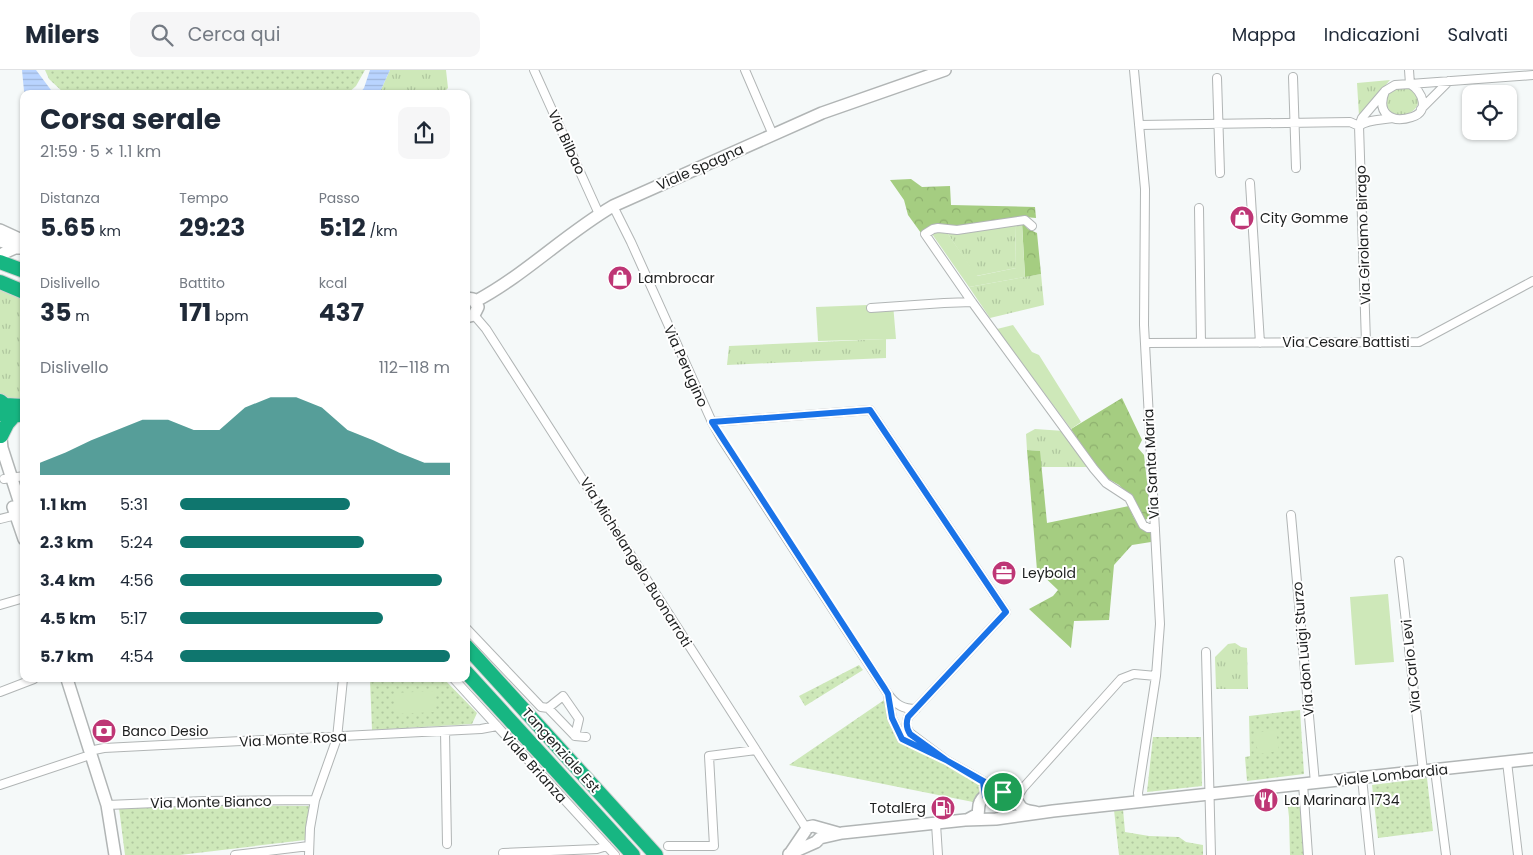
<!DOCTYPE html>
<html lang="it">
<meta charset="utf-8">
<style>
body{margin:0;font-family:Poppins,sans-serif;background:#f6f6f7;color:#1f2937;height:100vh;display:flex;flex-direction:column;font-size:19px;white-space:nowrap}
*{box-sizing:border-box;margin:0}
p{font-size:16px;color:#747a83}
.icon{flex:none;width:28px;height:28px;fill:none;stroke:currentColor;stroke-width:2;stroke-linecap:round;stroke-linejoin:round}
.map{position:relative;flex:1;overflow:hidden}
.sheet{position:absolute;left:20px;top:20px;width:450px;height:592px;display:flex;flex-direction:column;background:#fff;border-radius:10px;box-shadow:0 1px 4px #0004}
.sheet>*{flex:none}
.tools{position:absolute;left:1462px;top:15px;display:grid;gap:10px}
.tools a{display:grid;place-items:center;width:55px;height:55px;border-radius:10px;background:#fff;box-shadow:0 1px 4px #0004;font-size:25px}
.pin{position:absolute;display:grid;place-items:center;width:42px;height:42px;color:#fff;margin:-21px;border:2px solid #fff;border-radius:50%;box-shadow:0 1px 5px #0007}
.round{display:grid;place-items:center;flex:none;width:52px;height:52px;border-radius:10px;background:#f6f6f7}
.head{display:flex;align-items:center;justify-content:space-between;height:85px;padding:0 20px}
h1{font-size:28px;font-weight:700;line-height:38px}
.metrics{display:grid;grid-template-columns:repeat(3,1fr);gap:8px;height:85px;padding:5px 20px}
.metrics div{display:grid;align-content:center}
.metrics b{font-size:25px;font-weight:700}
.metrics small{font-size:14px;font-weight:400}
.metrics p{font-size:14px}
.chart{height:140px;padding:10px 20px}
.chart p{display:flex;justify-content:space-between}
.chart svg{width:100%;height:90px;margin-top:5px;fill:#0f766e;opacity:.7}
ul{padding:0 20px;list-style:none;font-size:16px}
li{display:grid;grid-template-columns:80px 60px 1fr;align-items:center;height:38px}
li i{height:12px;border-radius:6px;background:#0f766e}
header{display:flex;align-items:center;gap:30px;box-sizing:border-box;height:70px;padding:0 25px;background:#fff;border-bottom:1px solid #e0e1e3}
header strong{font-size:24px}
nav{display:flex;gap:28px;margin-inline-start:auto;font-size:18px}
.search{width:350px;height:45px;background:#f6f6f7;display:flex;align-items:center;gap:12px;box-sizing:border-box;padding:0 18px;border-radius:10px;color:#747a83;font-size:19px}
.map>svg:first-child{display:block}
.grass{fill:url(#grass-tufts)}
.forest{fill:url(#forest-crowns)}
.park{fill:url(#park-dots)}
.garden{fill:#cee8b9}
.water{fill:url(#water-rules)}
.lines{fill:none;stroke-linecap:round;stroke-linejoin:round}
.street-casing{stroke:#b1b5b5;stroke-width:10}
.secondary-casing{stroke:#b1b5b5;stroke-width:14}
.highway-casing{stroke:#d2d2d2;stroke-width:16}
.street{stroke:#fff;stroke-width:8}
.secondary{stroke:#fff;stroke-width:11}
.highway{stroke:#17b682;stroke-width:14}
.route-casing{stroke:#fff;stroke-width:10}
.route{stroke:#1a73e8;stroke-width:6}
.labels{text-anchor:middle;stroke-width:4;stroke-linejoin:round;paint-order:stroke}
.street-label{font-size:14px;fill:#1d1f1f;stroke:#fff}
.poi-label{font-size:14px;fill:#1d1f1f;stroke:#fff;text-anchor:start}
</style>
<header>
<strong>Milers</strong>
<div class="search"><svg class="icon" aria-label="search" viewBox="0 0 24 24"><circle cx="10" cy="10" r="6"/><path d="M15 15l6 6"/></svg>Cerca qui</div>
<nav><a>Mappa</a><a>Indicazioni</a><a>Salvati</a></nav>
</header>
<div class="map">
<svg width="1533" height="785" viewBox="0 0 1533 785">
<defs>
<pattern id="grass-tufts" width="24" height="20" patternUnits="userSpaceOnUse" patternTransform="scale(1.25)"><rect width="24" height="20" fill="#cee8b9"/><path d="M3 7l-1-3M5 7V3M7 7l1-3M15 17l-1-3M17 17v-4M19 17l1-3" fill="none" stroke="#b0c79f"/></pattern>
<pattern id="forest-crowns" width="20" height="18" patternUnits="userSpaceOnUse" patternTransform="scale(1.25)"><rect width="20" height="18" fill="#a5cd81"/><path d="M2 6a3 3 0 1 1 6 0M12 15a3 3 0 1 1 6 0" fill="none" stroke="#8eb06f"/></pattern>
<pattern id="park-dots" width="8" height="8" patternUnits="userSpaceOnUse" patternTransform="scale(1.25)"><rect width="8" height="8" fill="#cee8b9"/><path d="M2 2h.1M6 6h.1" fill="none" stroke="#b0c79f" stroke-width="1.8" stroke-linecap="round"/></pattern>
<pattern id="water-rules" width="6" height="5" patternUnits="userSpaceOnUse" patternTransform="scale(1.25)"><rect width="6" height="5" fill="#b9d4ff"/><path d="M0 2.5h6" fill="none" stroke="#9fb6da"/></pattern>
</defs>
<rect width="100%" height="100%" fill="#f5f9f9"/>
<path class="grass" d="M390 0H446L448 18 442 24H379Z
M1390 10 1359 46 1357 13Z
M1409 18C1413 20 1415 22 1417 26 1426 48 1377 55 1388 24L1396 19Z
M1015 154 1016 198 976 206 948 164Z
M1041 204 1044 235 990 248 969 217Z
M0 217 24 226V333L12 331 0 325Z
M886 269V288L727 295 729 276Z
M1035 359 1064 361 1089 397H1041L1039 381 1027 380 1026 364Z
M1235 573 1241 577 1247 578 1248 619H1216L1215 587 1228 574Z"/>
<path class="forest" d="M911 109 922 117 950 116 951 135 1035 137 1036 148 1025 147 956 157 937 154 931 156 921 163 908 145 904 130 890 110Z
M1022 153 1028 159 1037 163 1041 204 1025 207Z
M1122 328 1142 370 1138 378 1144 385 1151 448 1144 450 1130 426 1119 415 1105 407 1086 385 1071 359Z
M1027 380 1040 381 1047 453 1129 436C1133 447 1138 460 1151 463V472L1132 475 1114 495 1109 550 1074 551 1071 578 1029 539 1053 526 1058 520 1037 500Z"/>
<path class="park" d="M45 0H365L356 16 347 24H65L49 9Z
M859 595 863 600 805 636 799 626Z
M370 609H444L477 643 472 654 372 660Z
M887 628 899 664 982 712 978 733 789 695Z
M1300 640 1304 704 1247 711 1245 687 1250 686 1249 646Z
M1153 667H1201L1202 716 1147 722Z
M1427 708 1433 761 1378 768 1372 715Z
M1300 727 1305 785H1290L1289 747 1287 729Z
M202 735 309 736 305 770 180 785H125L119 738Z
M1123 739 1125 762 1149 766 1179 767 1186 772 1203 775V785H1119L1114 740Z"/>
<path class="garden" d="M1022 153 1025 207 969 217 932 164 937 161 948 164 977 206 1016 198 1015 154Z
M893 234 896 269 818 271 816 237Z
M1013 255 1032 282 1039 285 1081 352 1071 359 997 259Z
M1388 524 1394 592 1355 595 1350 527Z
M434 621 435 642 395 644 394 623Z
M1276 660 1279 681 1258 684 1255 663Z"/>
<path class="water" d="M22 0H36L54 24H26L24 21Z
M370 0H390L379 24H359L364 18Z"/>
<g class="lines">
<defs>
<path id="street" d="M534 0 599 144
M745 0 773 65
M1134 0 1145 119 1144 255 1160 554 1156 606 1138 723 1139 731
M1409 0 1410 14 1533 5
M1293 7 1296 98
M1217 8 1220 103
M1410 14C1423 21 1430 42 1412 47 1391 54 1376 43 1385 21L1395 15Z
M1421 39 1449 11
M1139 55 1350 52 1359 56
M1359 56C1368 49 1382 50 1393 48
M1250 113 1260 273
M613 136 631 172 712 352 721 368 888 624C896 635 903 639 916 639
M1199 138 1201 273
M1032 156 1025 150 957 160 938 158 933 159 925 164 972 232 1094 399 1106 413 1129 428 1143 455 1148 458H1155
M871 238 944 233 972 232
M474 245 486 259 806 758
M1145 273 1419 272 1533 211
M1366 273 1359 56 1362 48 1385 21
M712 352 870 340 1006 542 908 647C906 654 906 658 910 663L946 690 1003 722
M4 409 24 406
M1291 445 1315 713
M0 449 20 444
M1399 491 1423 701
M0 535 24 528
M466 558 541 637 548 638 575 666 586 667
M1206 582 1211 785
M454 609 615 785
M0 622 34 609
M888 625 892 648 902 669 929 681
M548 638 563 626 579 649 575 666
M445 661 447 774
M89 681 104 678 481 659 497 656
M1507 692 1518 785
M1435 700 1446 785
M1362 708 1370 785
M1303 714 1308 785
M0 715 90 685
M1016 729 1023 718 1121 609 1134 604 1156 606
M107 735 204 731 315 730
M936 754 938 785
M668 776H714L709 686 756 680
M503 783 597 779 607 776
M235 785 309 776
M309 785 310 758 315 730 337 668 343 609"/>
<path id="secondary" d="M0 160 24 171
M0 171 20 176
M4 183 15 178H23
M466 228 473 229 478 237 474 245 466 247
M476 231C525 205 565 164 613 136L822 43 945 0
M0 359 2 378 24 446
M13 437 24 469
M67 609 107 735 115 785
M967 750 978 744C979 740 978 736 980 732 984 722 1003 720 1011 725 1022 732 1015 740 1035 742
M789 784 816 772 820 768 842 763 965 750 996 749 1053 741 1533 689
M789 785 808 757 813 756 838 763"/>
<path id="highway" d="M0 192 24 201
M0 212 24 222
M0 331 5 335 24 336
M0 344 14 346 24 344
M1 366 7 354 14 346
M466 576 656 785
M466 602 633 785"/>
</defs>
<use href="#street" class="street-casing"/>
<use href="#secondary" class="secondary-casing"/>
<use href="#highway" class="highway-casing"/>
<use href="#street" class="street"/>
<use href="#secondary" class="secondary"/>
<use href="#highway" class="highway"/>
</g>
<g class="lines">
<defs>
<path id="route" d="M1003 722 946 690 910 664C906 658 906 653 908 647L1006 542 870 340 712 352 885 619 888 624 892 648 902 669 946 690 983 712 985 726 1003 722"/>
</defs>
<use href="#route" class="route-casing"/>
<use href="#route" class="route"/>
</g>
<defs>
<symbol id="shop-disc" viewBox="-11 -11 22 22"><circle r="9.5" fill="#be3675" stroke="#fff"/><path d="M-5-2.5h2.3a2.7 3.5 0 0 1 5.4 0H5L5.5 6h-11ZM-1.5-2.5h3a1.5 2.3 0 0 0-3 0Z" fill="#fff"/></symbol>
<symbol id="office-disc" viewBox="-11 -11 22 22"><circle r="9.5" fill="#be3675" stroke="#fff"/><path d="M-6-3h4V-5.5h4V-3h4V5H-6ZM-1-4.5V-3h2v-1.5ZM-6 0V1H6V0Z" fill="#fff"/></symbol>
<symbol id="bank-disc" viewBox="-11 -11 22 22"><circle r="9.5" fill="#be3675" stroke="#fff"/><path d="M-6-4H6V4H-6ZM0-2.3a2.3 2.3 0 1 0 0 4.6a2.3 2.3 0 1 0 0-4.6Z" fill="#fff"/></symbol>
<symbol id="restaurant-disc" viewBox="-11 -11 22 22"><circle r="9.5" fill="#be3675" stroke="#fff"/><path d="M-5-6h1v4h1v-4h1v4h1v-4h1v5L-1.5 .5V6h-2V.5L-5-1ZM5-6V6H3V1.5H1.5Q1.5-4 5-6Z" fill="#fff"/></symbol>
<symbol id="fuel-disc" viewBox="-11 -11 22 22"><circle r="9.5" fill="#be3675" stroke="#fff"/><path d="M-5.5-6h7V0h2V4h1.3V-2.5L3-4.5l.8-.8L6-3V5H2.5V1h-1V6h-7ZM-4.2-4.7v3.2H.2V-4.7Z" fill="#fff"/></symbol>
</defs>
<g fill-rule="evenodd">
<use href="#shop-disc" x="1228" y="134" width="28" height="28"/>
<use href="#shop-disc" x="606" y="194" width="28" height="28"/>
<use href="#office-disc" x="990" y="489" width="28" height="28"/>
<use href="#bank-disc" x="90" y="647" width="28" height="28"/>
<use href="#restaurant-disc" x="1252" y="716" width="28" height="28"/>
<use href="#fuel-disc" x="929" y="724" width="28" height="28"/>
</g>
<g class="labels">
<g class="street-label">
<text transform="translate(567 72) rotate(65)" y="5">Via Bilbao</text>
<text transform="translate(700 97) rotate(-24)" y="5">Viale Spagna</text>
<text transform="translate(1363 165) rotate(-92)" y="5">Via Girolamo Birago</text>
<text x="1346" y="277">Via Cesare Battisti</text>
<text transform="translate(686 296) rotate(66)" y="5">Via Perugino</text>
<text transform="translate(1151 394) rotate(-93)" y="5">Via Santa Maria</text>
<text transform="translate(636 492) rotate(58)" y="5">Via Michelangelo Buonarroti</text>
<text transform="translate(1303 579) rotate(-95)" y="5">Via don Luigi Sturzo</text>
<text transform="translate(1411 596) rotate(-96)" y="5">Via Carlo Levi</text>
<text transform="translate(293 669) rotate(-3)" y="5">Via Monte Rosa</text>
<text transform="translate(561 680) rotate(48)" y="5">Tangenziale Est</text>
<text transform="translate(534 697) rotate(48)" y="5">Viale Brianza</text>
<text transform="translate(1391 705) rotate(-6)" y="5">Viale Lombardia</text>
<text transform="translate(211 732) rotate(-1)" y="5">Via Monte Bianco</text>
</g>
<g class="poi-label">
<text x="1260" y="153">City Gomme</text>
<text x="638" y="213">Lambrocar</text>
<text x="1022" y="508">Leybold</text>
<text x="122" y="666">Banco Desio</text>
<text x="1284" y="735">La Marinara 1734</text>
<text x="926" y="743" text-anchor="end">TotalErg</text>
</g>
</g>
</svg>
<div class="tools">
<a><svg class="icon" aria-label="locate" viewBox="0 0 24 24"><circle cx="12" cy="12" r="6"/><path d="M12 2v4M12 18v4M2 12h4M18 12h4"/></svg></a>
</div>
<div class="pin" style="left:1003px;top:722px;background:#1e9e55"><svg class="icon" aria-label="arrive" viewBox="0 0 24 24"><path d="M6 21V4h12l-3 4 3 4H6"/></svg></div>
<section class="sheet">
<div class="head"><div><h1>Corsa serale</h1><p>21:59 · 5 × 1.1 km</p></div><a class="round"><svg class="icon" aria-label="share" viewBox="0 0 24 24"><path d="M12 15V3M7 8l5-5 5 5M5 13v7h14v-7"/></svg></a></div>
<div class="metrics">
<div><p>Distanza</p><b>5.65<small> km</small></b></div>
<div><p>Tempo</p><b>29:23</b></div>
<div><p>Passo</p><b>5:12<small> /km</small></b></div>
</div>
<div class="metrics">
<div><p>Dislivello</p><b>35<small> m</small></b></div>
<div><p>Battito</p><b>171<small> bpm</small></b></div>
<div><p>kcal</p><b>437</b></div>
</div>
<div class="chart"><p><span>Dislivello</span>112–118 m</p>
<svg viewBox="0 0 160 44" preserveAspectRatio="none"><path d="M0 44V38L10 33L20 27L30 22L40 17L50 17L60 22L70 22L80 11L90 6L100 6L110 11L120 22L130 27L140 33L150 38L160 38V44z"/></svg>
</div>
<ul>
<li><b>1.1 km</b>5:31<i style="width:63%"></i></li>
<li><b>2.3 km</b>5:24<i style="width:68%"></i></li>
<li><b>3.4 km</b>4:56<i style="width:97%"></i></li>
<li><b>4.5 km</b>5:17<i style="width:75%"></i></li>
<li><b>5.7 km</b>4:54<i style="width:100%"></i></li>
</ul>
</section>
</div>
